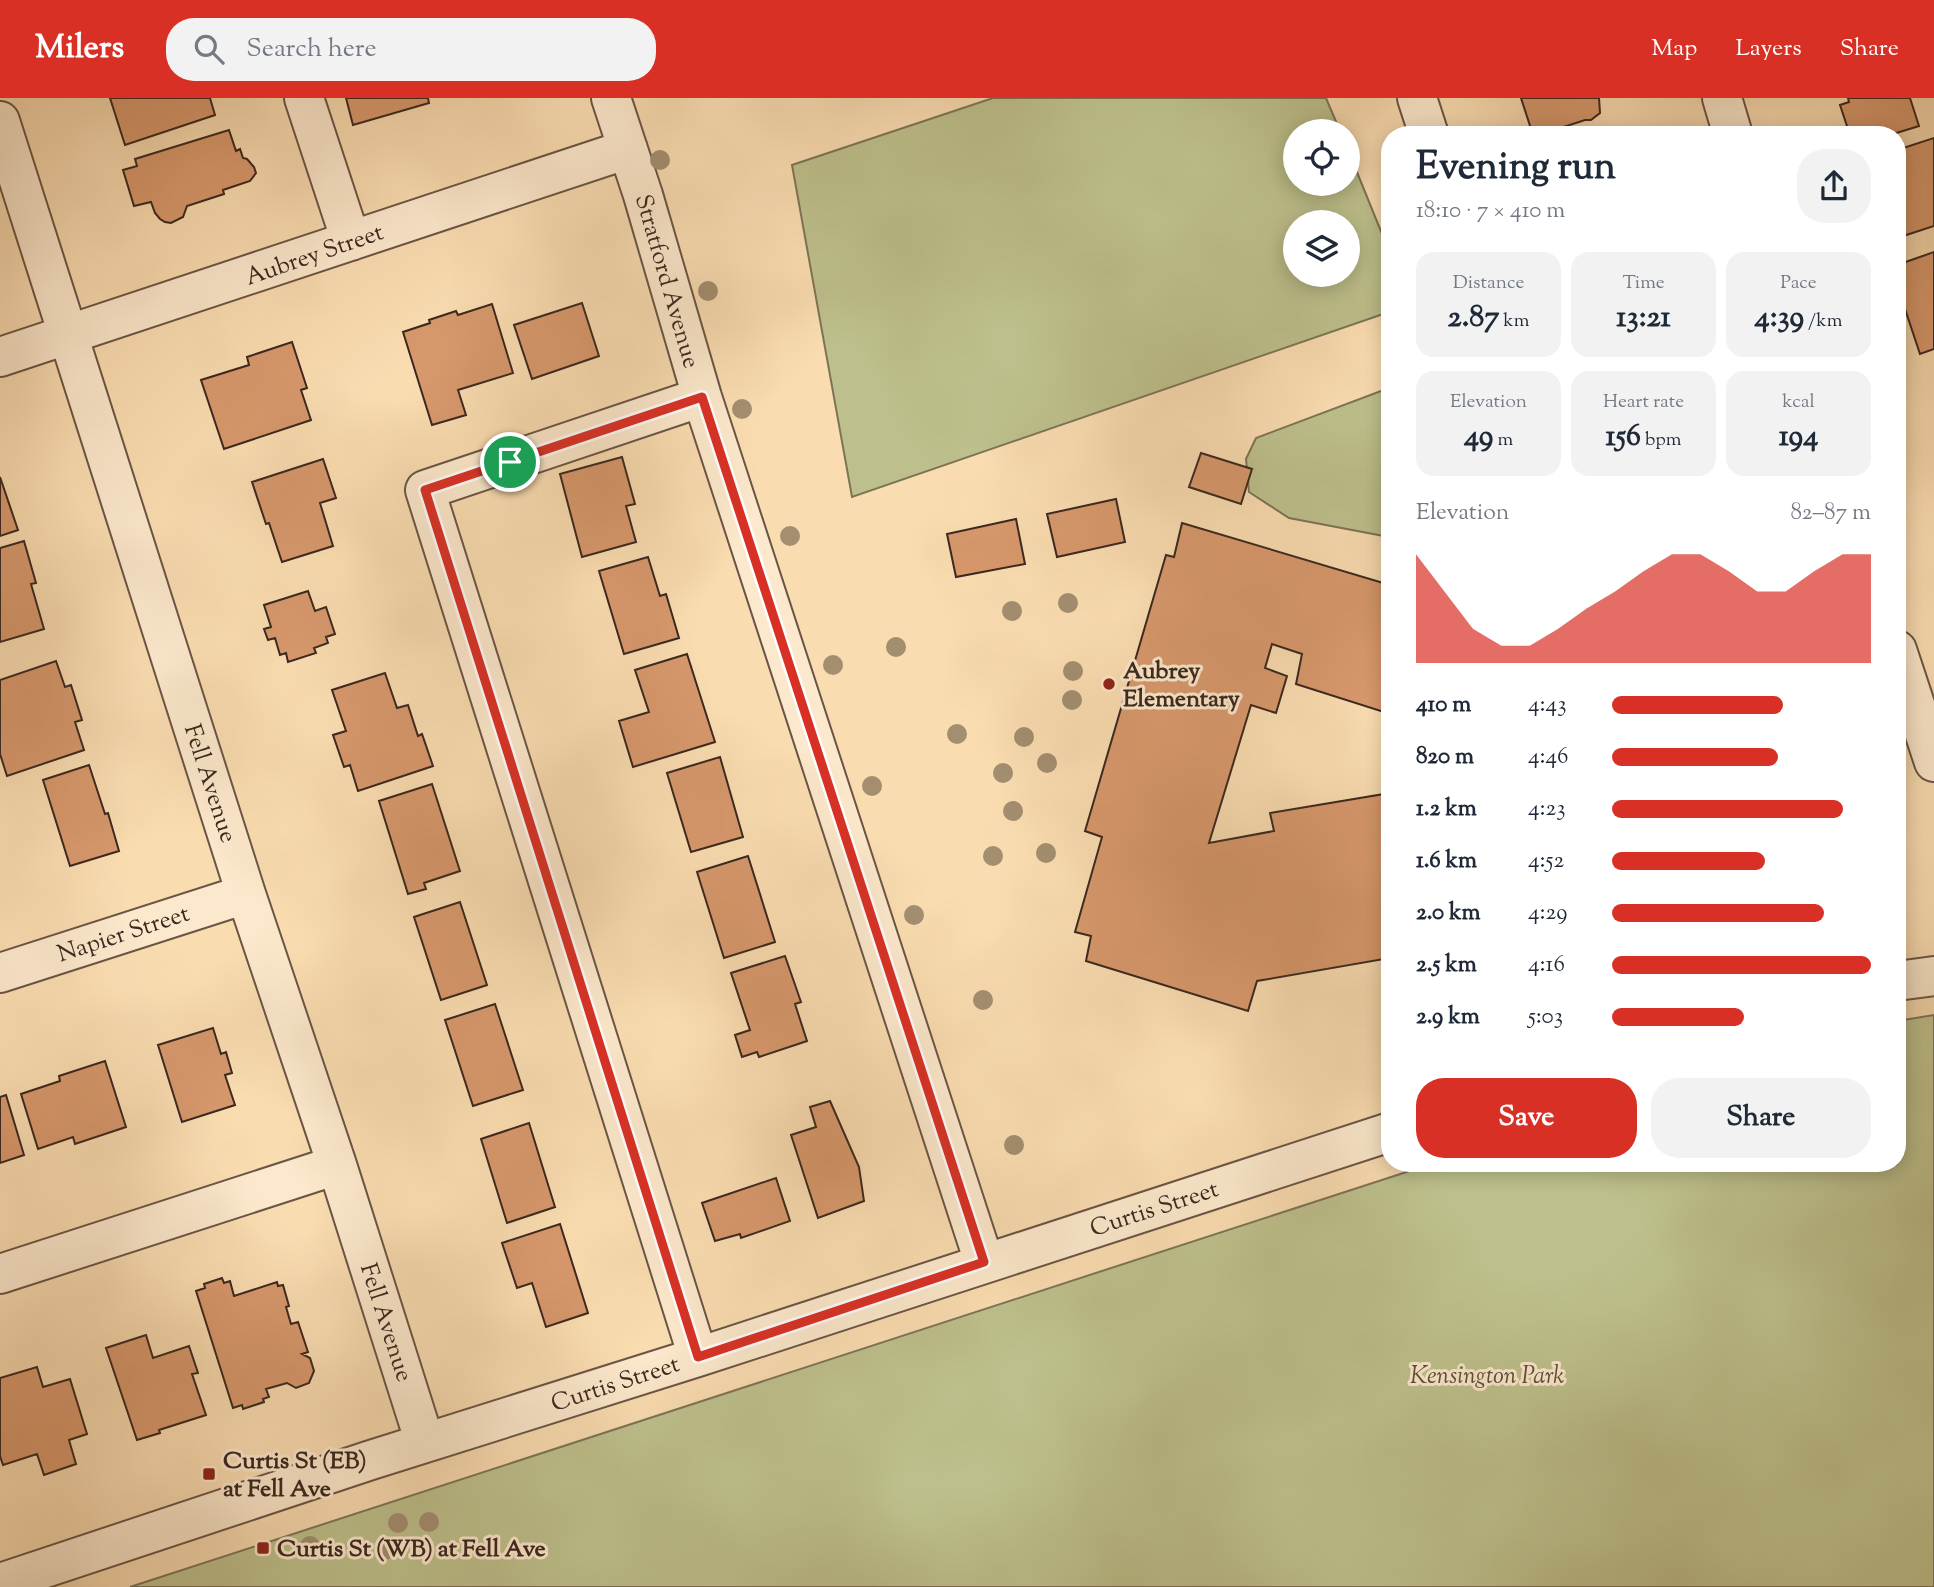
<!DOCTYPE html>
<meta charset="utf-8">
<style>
body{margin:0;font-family:"Sorts Mill Goudy",serif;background:#f2f2f3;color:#1f2937;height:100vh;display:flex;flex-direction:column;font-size:26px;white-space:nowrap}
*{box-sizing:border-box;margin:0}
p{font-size:23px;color:#747a83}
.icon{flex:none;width:38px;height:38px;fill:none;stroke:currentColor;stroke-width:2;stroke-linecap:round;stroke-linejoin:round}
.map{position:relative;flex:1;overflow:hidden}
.drawer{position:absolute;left:1381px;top:28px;width:525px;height:1046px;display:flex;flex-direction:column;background:#fff;border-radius:28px;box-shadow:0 4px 18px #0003}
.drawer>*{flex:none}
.buttons{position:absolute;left:1283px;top:21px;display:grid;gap:14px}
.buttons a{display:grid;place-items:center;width:77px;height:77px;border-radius:50%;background:#fff;box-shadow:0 4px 18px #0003;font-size:35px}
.pin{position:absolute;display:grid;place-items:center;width:60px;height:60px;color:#fff;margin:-30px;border:4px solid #fff;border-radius:50%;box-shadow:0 2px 7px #0007}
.round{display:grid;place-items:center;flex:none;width:74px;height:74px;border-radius:28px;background:#f2f2f3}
.overview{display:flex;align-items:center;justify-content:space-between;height:119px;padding:0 35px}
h1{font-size:38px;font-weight:700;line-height:52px}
.metrics{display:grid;grid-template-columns:repeat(3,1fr);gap:10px;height:119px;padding:7px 35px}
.metrics div{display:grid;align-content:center;border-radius:18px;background:#f2f2f3;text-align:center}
.metrics b{font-size:30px;font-weight:700}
.metrics small{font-size:19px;font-weight:400}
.metrics p{font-size:19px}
.chart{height:196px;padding:14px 35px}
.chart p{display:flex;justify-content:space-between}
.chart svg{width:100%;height:126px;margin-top:7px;fill:#d93025;opacity:.7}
.button{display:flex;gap:14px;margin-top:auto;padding:14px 35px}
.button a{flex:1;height:80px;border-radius:28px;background:#d93025;color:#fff;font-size:28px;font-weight:700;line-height:80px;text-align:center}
.button a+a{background:#f2f2f3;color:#1f2937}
ul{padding:0 35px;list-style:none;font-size:23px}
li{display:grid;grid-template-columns:112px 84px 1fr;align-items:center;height:52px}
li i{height:18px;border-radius:9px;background:#d93025}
header{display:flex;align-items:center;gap:42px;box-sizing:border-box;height:98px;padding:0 35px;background:#d93025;color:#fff}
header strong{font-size:33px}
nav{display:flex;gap:38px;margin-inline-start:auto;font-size:24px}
.search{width:490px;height:63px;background:#f2f2f3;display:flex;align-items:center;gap:18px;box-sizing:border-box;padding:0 24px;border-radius:28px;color:#747a83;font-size:26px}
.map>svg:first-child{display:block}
.green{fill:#bdc08c;stroke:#7c7456;stroke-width:2;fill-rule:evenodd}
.building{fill:#d7986c;stroke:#3a281f;stroke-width:2}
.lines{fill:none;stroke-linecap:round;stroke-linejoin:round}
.minor-casing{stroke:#6a5544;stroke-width:42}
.minor{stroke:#fce8cc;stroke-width:38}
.tree{fill:#a38e70}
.route-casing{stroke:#fff;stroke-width:14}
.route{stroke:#d93025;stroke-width:9}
.poi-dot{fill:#8f2418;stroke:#fce8cc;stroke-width:2.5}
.labels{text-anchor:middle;stroke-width:6;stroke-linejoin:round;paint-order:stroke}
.street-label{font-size:24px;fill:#3a281f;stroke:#fce8cc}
.poi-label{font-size:24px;font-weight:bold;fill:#3a281f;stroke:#fce8cc;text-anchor:start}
.park-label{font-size:24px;font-style:italic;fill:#5b4e3a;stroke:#fce8cc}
</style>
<header>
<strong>Milers</strong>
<div class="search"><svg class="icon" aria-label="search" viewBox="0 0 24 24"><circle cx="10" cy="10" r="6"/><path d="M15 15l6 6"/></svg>Search here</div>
<nav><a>Map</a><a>Layers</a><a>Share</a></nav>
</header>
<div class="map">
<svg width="1934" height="1489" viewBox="0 0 1934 1489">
<rect width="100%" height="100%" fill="#fadcb1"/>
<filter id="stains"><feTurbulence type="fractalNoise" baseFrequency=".00286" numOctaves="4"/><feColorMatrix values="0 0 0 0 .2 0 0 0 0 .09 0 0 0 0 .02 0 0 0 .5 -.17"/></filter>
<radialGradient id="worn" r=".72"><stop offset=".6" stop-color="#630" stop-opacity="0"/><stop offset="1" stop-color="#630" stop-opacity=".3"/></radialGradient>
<path class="green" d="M993 0H1326L1340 33H1295V86H1348V52L1389 153V214L852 399 792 67ZM1348 124V177H1295V124Z
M1389 290V439L1289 420 1249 394 1246 361 1256 340Z
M1934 917V1489H130L1431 1066H1897V923Z"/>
<path class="building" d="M110 0H210L215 17 125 47Z
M346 0H428L429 5 353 27Z
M1521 0H1599L1600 15 1591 22H1585L1539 37H1533Z
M1848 0H1910L1919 28 1890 37H1850L1840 7 1849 4Z
M1611 30 1613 37H1591Z
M229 32 236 53 240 51 243 60 247 61 254 69 256 75 250 83 223 92 224 96 187 108 183 119 171 125 165 124 160 121 155 115 151 104 134 108 123 72 137 68 135 61Z
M1934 40V128L1897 140V52Z
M1934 154V251L1920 256 1897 187V167Z
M582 205 599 258 532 281 514 227Z
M492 206 513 275 458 292 466 317 432 327 403 234 430 225 429 222 456 213 458 217Z
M292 244 307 290 301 292 311 322 224 351 201 282 249 267 247 259Z
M1201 355 1252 371 1241 406 1189 389Z
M622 359 635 406 626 408 636 444 582 459 560 376Z
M323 361 336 400 320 405 333 448 282 464 269 425 266 426 252 384Z
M0 379 18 432 0 438Z
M1116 401 1125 444 1057 459 1047 416Z
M1016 421 1025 466 956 479 947 436Z
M1182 425 1390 487V616L1296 586 1302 556 1272 546 1265 570 1287 578 1276 615 1251 607 1209 745 1274 733 1270 715 1390 695V860L1257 883 1248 913 1086 863 1091 838 1075 834 1102 739 1085 733 1166 457 1174 459Z
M24 443 36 485 31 486 44 531 0 544V450Z
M648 459 660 498 666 496 679 540 624 556 599 473Z
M308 493 315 513 326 509 335 536 326 539 328 545 314 550 316 555 288 564 286 555 280 557 275 540 268 542 264 531 271 529 264 507Z
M687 556 715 644 633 669 619 623 649 614 635 572Z
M56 563 65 589 71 587 82 622 75 624 84 652 7 678 0 656V582Z
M385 575 397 610 408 607 418 638 422 636 433 668 358 693 350 667 344 669 333 637 346 633 332 592Z
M720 659 743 739 691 754 667 675Z
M89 667 105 716 108 715 119 753 70 768 43 682Z
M432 686 460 773 424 785 426 791 408 796 379 703Z
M1897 747 1903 768 1897 770Z
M748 758 775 844 724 860 697 774Z
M460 804 487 887 441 902 414 819Z
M785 858 801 904 795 906 807 943 759 959 757 954 742 959 735 937 750 932 731 875Z
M495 906 523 992 473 1008 445 922Z
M213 930 221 956 226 954 232 975 225 977 235 1007 182 1024 158 947Z
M105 963 126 1029 75 1046 73 1039 38 1051 21 996 60 983 59 978Z
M6 997 24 1057 0 1065V999Z
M830 1003 859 1069 864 1103 818 1120 791 1037 816 1029 810 1009Z
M529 1025 555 1109 507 1125 481 1041Z
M776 1080 790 1123 741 1140 740 1136 715 1143 702 1105Z
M560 1126 588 1215 546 1229 532 1185 517 1190 502 1145Z
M222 1180 224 1185 230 1183 234 1198 277 1184 278 1188 283 1187 289 1208 286 1209 291 1226 298 1224 308 1254 302 1256 310 1260 314 1273 309 1285 296 1290 287 1285 266 1291 269 1299 263 1301 264 1304 243 1311 242 1307 233 1310 196 1193 205 1190 204 1186Z
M146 1237 153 1260 189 1248 198 1275 192 1276 206 1317 159 1332 160 1335 137 1342 106 1250Z
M37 1269 43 1289 70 1281 87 1336 69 1342 76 1366 44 1377 37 1356 3 1367 0 1358V1280Z"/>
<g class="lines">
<defs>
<path id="minor" d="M304 0 351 143
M611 0 643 97 702 299 984 1164
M1417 0 1429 37
M1722 0 1733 37
M0 23 246 796 337 1067 425 1345
M0 259 628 51
M1897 552 1934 664
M0 875 246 796
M1897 883 1934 878
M0 1176 337 1067
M698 1259 425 392 702 299
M0 1485 371 1362 698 1259 1390 1034"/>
</defs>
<use href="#minor" class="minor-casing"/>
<use href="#minor" class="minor"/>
</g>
<g class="tree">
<circle cx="660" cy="62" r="10"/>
<circle cx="708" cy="193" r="10"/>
<circle cx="742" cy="311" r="10"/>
<circle cx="790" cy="438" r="10"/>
<circle cx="1068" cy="505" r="10"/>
<circle cx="1012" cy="513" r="10"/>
<circle cx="896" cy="549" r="10"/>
<circle cx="833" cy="567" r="10"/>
<circle cx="1073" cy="573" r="10"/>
<circle cx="1072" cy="602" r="10"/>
<circle cx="957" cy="636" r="10"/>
<circle cx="1024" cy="639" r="10"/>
<circle cx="1047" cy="665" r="10"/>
<circle cx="1003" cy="675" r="10"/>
<circle cx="872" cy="688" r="10"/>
<circle cx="1013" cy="713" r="10"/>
<circle cx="1046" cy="755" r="10"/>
<circle cx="993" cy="758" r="10"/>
<circle cx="914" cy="817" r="10"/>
<circle cx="983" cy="902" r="10"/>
<circle cx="1014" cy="1047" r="10"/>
<circle cx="429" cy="1424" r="10"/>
<circle cx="398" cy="1425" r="10"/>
<circle cx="310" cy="1448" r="10"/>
<circle cx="385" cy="1452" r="10"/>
</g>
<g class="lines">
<defs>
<path id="route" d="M702 299 984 1164 698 1259 425 392Z"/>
</defs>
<use href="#route" class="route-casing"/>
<use href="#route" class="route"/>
</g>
<g class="poi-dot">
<circle cx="1109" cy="586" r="7"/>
<rect x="202" y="1369" width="14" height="14" rx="3.5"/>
<rect x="256" y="1443" width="14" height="14" rx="3.5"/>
</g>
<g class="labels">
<g class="street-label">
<text transform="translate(314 156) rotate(-19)" y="8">Aubrey Street</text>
<text transform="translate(668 183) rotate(74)" y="8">Stratford Avenue</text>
<text transform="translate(211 685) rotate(72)" y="8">Fell Avenue</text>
<text transform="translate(123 835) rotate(-18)" y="8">Napier Street</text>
<text transform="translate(1154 1110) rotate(-18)" y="8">Curtis Street</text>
<text transform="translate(387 1224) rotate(72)" y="8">Fell Avenue</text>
<text transform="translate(615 1285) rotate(-18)" y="8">Curtis Street</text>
</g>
<g class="poi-label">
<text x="1123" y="580">Aubrey<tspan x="1123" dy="28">Elementary</tspan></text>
<text x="223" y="1370">Curtis St (EB)<tspan x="223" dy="28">at Fell Ave</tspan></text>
<text x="277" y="1458">Curtis St (WB) at Fell Ave</text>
</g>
<g class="park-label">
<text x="1487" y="1285">Kensington Park</text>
</g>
</g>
<rect width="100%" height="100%" filter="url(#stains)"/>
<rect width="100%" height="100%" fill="url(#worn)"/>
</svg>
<div class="buttons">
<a><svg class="icon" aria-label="locate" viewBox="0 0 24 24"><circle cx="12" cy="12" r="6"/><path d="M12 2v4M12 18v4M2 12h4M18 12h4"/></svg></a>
<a><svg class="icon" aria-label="layers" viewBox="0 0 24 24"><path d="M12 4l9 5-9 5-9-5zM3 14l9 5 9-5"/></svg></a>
</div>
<div class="pin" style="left:510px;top:364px;background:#1e9e55"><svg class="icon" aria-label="arrive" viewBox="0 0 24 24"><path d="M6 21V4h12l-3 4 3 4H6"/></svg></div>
<section class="drawer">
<div class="overview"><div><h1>Evening run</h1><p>18:10 · 7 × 410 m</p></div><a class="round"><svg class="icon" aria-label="share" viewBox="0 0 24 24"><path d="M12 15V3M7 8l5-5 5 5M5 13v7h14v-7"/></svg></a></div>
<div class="metrics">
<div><p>Distance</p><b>2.87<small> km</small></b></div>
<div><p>Time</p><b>13:21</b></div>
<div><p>Pace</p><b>4:39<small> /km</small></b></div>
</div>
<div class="metrics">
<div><p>Elevation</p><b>49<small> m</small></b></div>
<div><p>Heart rate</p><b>156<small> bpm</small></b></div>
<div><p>kcal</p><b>194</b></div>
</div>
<div class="chart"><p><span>Elevation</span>82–87 m</p>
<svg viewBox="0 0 160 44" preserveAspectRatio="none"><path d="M0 44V6L10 19L20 32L30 38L40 38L50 32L60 25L70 19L80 12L90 6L100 6L110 12L120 19L130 19L140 12L150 6L160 6V44z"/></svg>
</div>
<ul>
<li><b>410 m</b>4:43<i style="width:66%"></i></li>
<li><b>820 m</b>4:46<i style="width:64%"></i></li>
<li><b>1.2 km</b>4:23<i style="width:89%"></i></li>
<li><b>1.6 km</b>4:52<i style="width:59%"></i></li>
<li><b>2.0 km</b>4:29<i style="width:82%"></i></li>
<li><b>2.5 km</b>4:16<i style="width:100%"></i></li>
<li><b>2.9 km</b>5:03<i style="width:51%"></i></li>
</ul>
<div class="button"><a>Save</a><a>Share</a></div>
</section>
</div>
